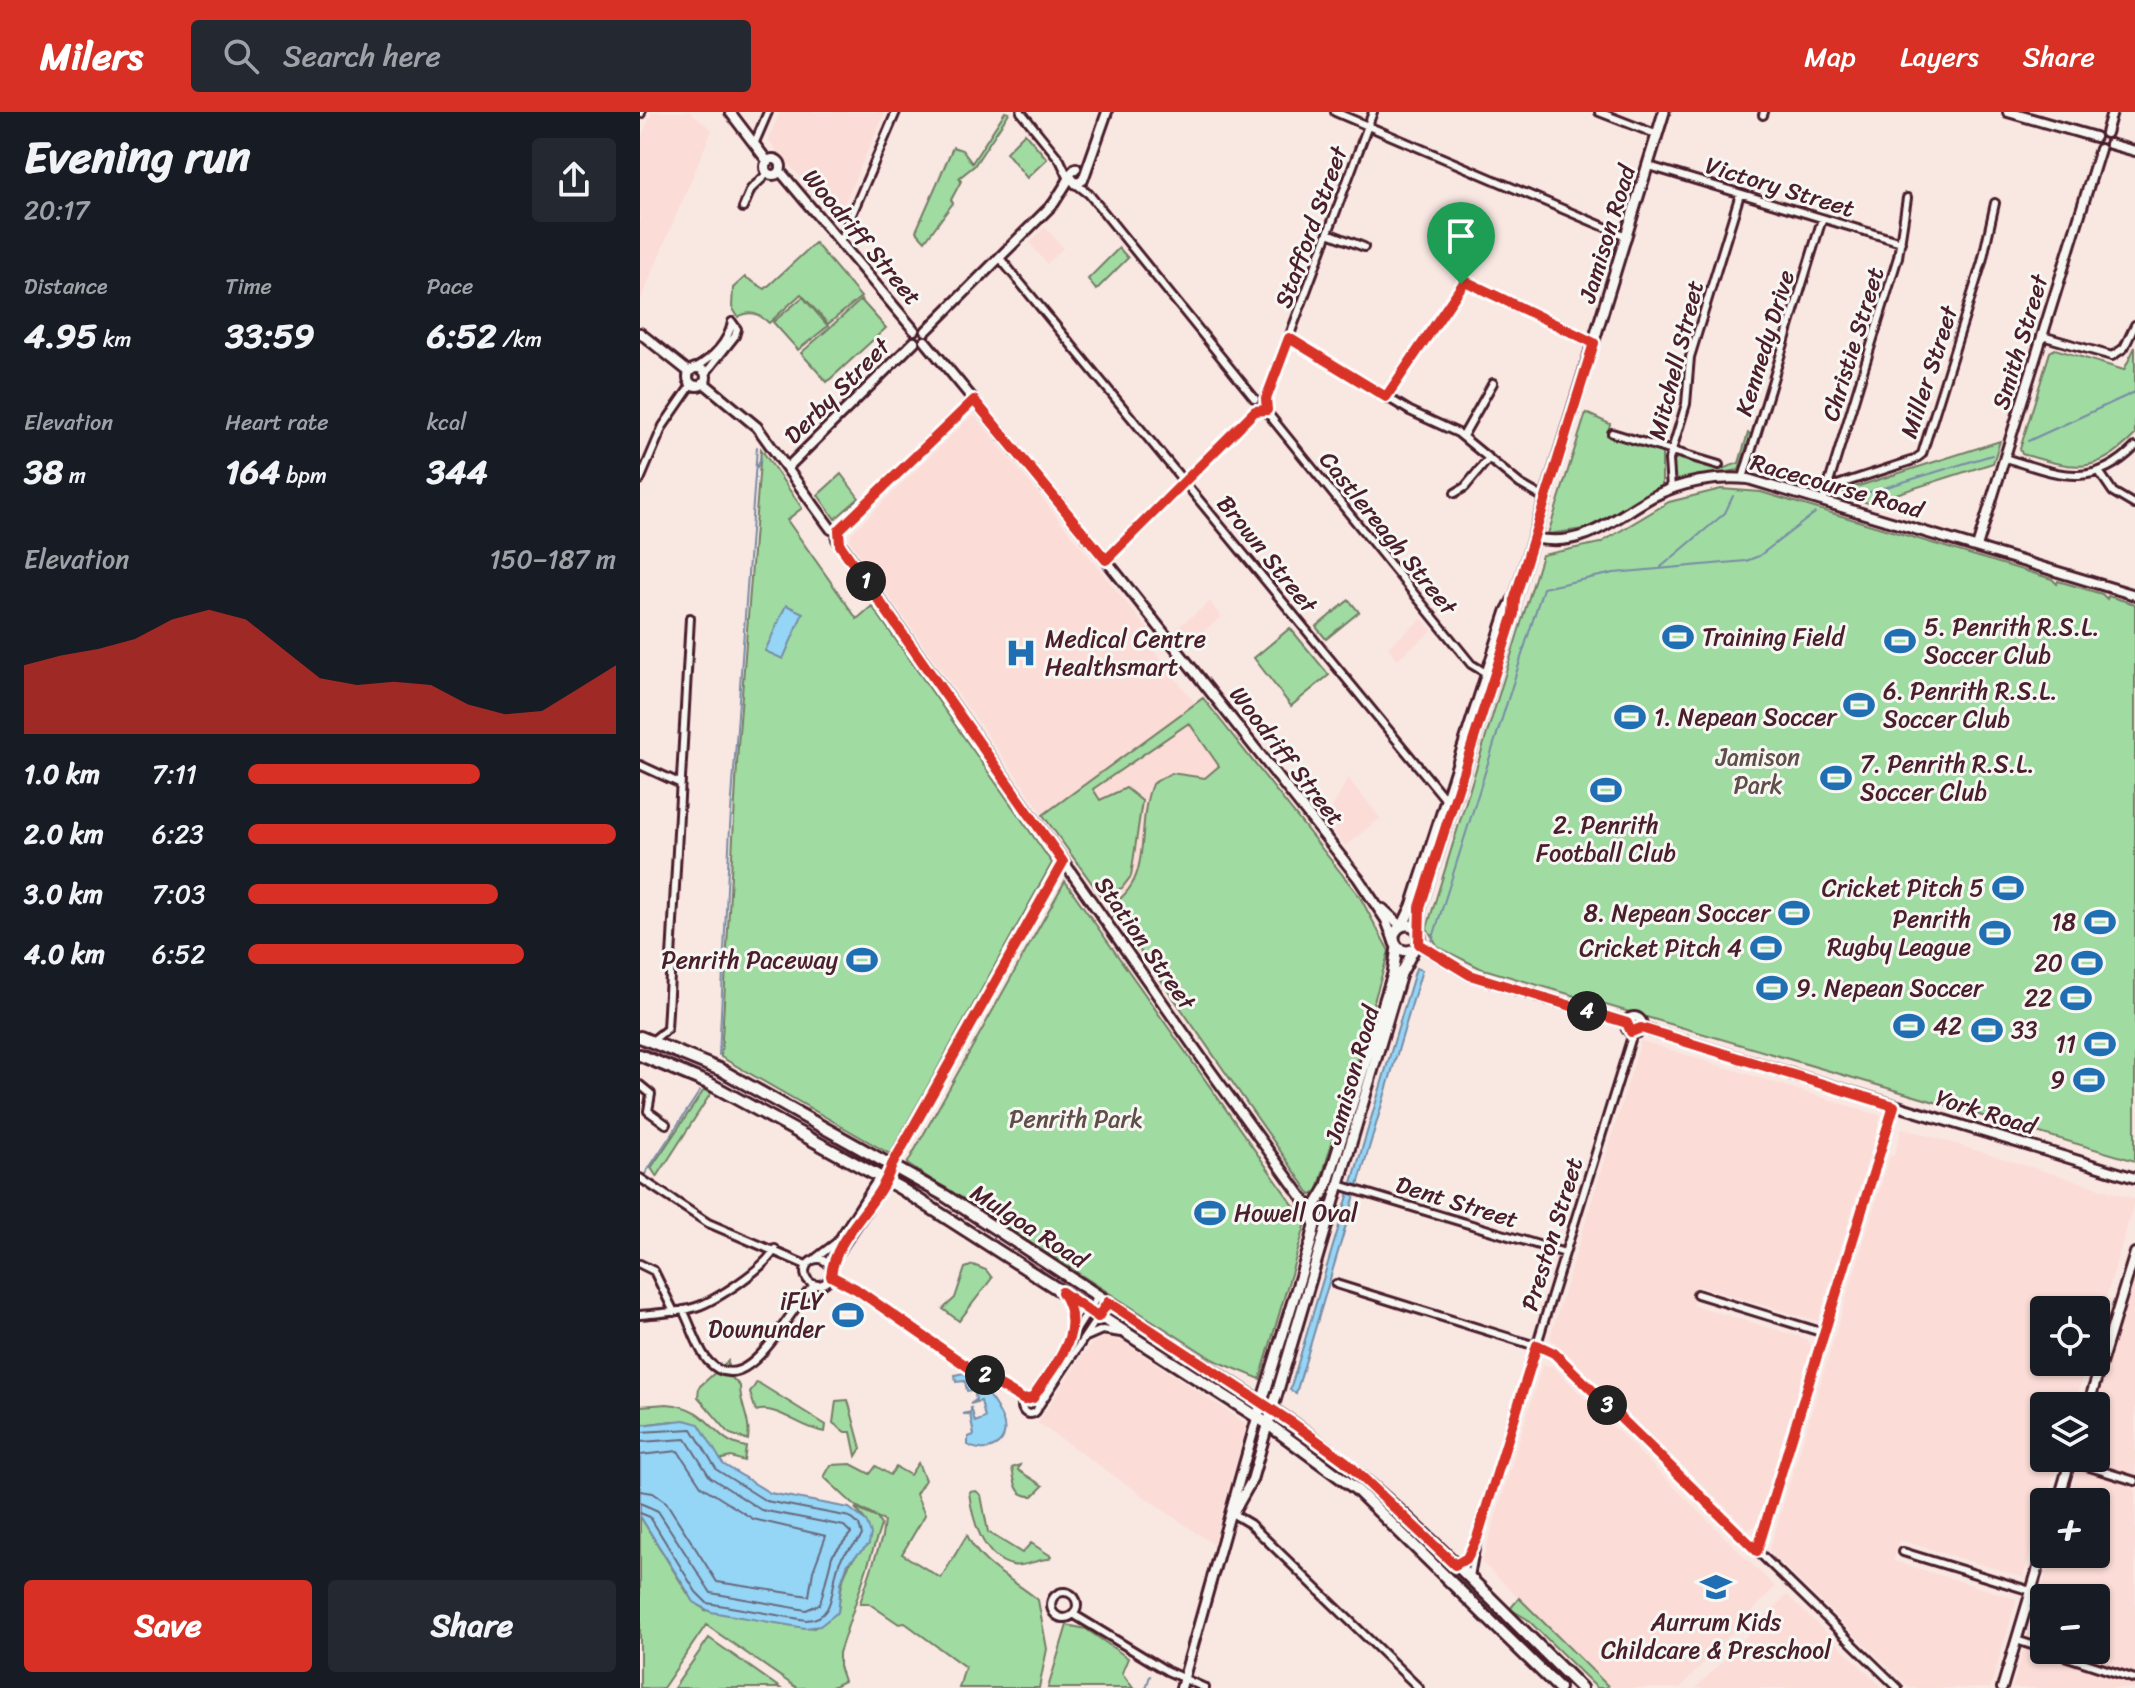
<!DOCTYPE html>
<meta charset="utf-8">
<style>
body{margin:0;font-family:Sriracha,sans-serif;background:#242831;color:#f1f3f6;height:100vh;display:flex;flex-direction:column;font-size:30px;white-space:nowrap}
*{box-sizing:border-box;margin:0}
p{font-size:26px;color:#9ea1a6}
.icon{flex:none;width:44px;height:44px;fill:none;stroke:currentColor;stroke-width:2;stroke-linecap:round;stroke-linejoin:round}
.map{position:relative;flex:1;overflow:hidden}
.panel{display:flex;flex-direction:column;background:#171b24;width:640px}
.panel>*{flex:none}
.tools{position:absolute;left:1390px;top:1184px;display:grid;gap:16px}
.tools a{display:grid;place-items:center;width:80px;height:80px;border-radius:8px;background:#171b24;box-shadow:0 2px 6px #0004;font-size:40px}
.pin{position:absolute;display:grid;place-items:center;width:68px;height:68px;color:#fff;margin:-82px -34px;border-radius:50% 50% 50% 0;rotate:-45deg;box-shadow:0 0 8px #0007}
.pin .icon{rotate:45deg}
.km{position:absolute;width:40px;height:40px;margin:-20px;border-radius:50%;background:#222;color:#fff;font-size:22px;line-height:40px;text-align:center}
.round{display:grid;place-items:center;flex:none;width:84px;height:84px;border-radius:8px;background:#242831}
.summary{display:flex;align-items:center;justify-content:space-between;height:136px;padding:0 24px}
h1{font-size:44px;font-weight:700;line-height:60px}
.figures{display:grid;grid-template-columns:repeat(3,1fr);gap:12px;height:136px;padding:8px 24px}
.figures div{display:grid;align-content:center}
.figures b{font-size:34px;font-weight:700}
.figures small{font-size:22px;font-weight:400}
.figures p{font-size:22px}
.chart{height:224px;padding:16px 24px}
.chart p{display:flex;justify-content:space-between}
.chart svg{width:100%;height:144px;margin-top:8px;fill:#d93025;opacity:.7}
.primary-button{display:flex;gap:16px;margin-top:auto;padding:16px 24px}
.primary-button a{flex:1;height:92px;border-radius:8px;background:#d93025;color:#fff;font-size:32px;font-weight:700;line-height:92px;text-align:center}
.primary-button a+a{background:#242831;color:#f1f3f6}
ul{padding:0 24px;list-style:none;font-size:26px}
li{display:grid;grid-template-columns:128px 96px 1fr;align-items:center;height:60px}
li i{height:20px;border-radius:10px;background:#d93025}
header{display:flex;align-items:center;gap:48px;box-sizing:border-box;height:112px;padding:0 40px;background:#d93025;color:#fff}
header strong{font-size:38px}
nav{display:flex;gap:44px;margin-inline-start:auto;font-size:28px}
.search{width:560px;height:72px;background:#242831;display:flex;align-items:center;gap:20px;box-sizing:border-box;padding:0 28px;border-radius:8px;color:#9ea1a6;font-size:30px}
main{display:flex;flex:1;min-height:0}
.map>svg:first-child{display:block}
.built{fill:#fbdcd6;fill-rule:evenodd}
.green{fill:#a0dba2;stroke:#757d66;stroke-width:2}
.water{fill:#95d5f6;stroke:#778ca5;stroke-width:2}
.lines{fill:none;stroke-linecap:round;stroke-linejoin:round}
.shore{stroke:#68687c;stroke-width:2}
.stream{stroke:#778ca5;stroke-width:2}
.minor-casing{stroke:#4a1f2b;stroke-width:12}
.tertiary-casing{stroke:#4a1f2b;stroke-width:14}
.secondary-casing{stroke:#4a1f2b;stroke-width:15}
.primary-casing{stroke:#4a1f2b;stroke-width:16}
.minor{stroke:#f6f6f2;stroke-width:6}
.tertiary{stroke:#f6f6f2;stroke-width:8}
.secondary{stroke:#f6f6f2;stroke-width:9}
.primary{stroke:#f6f6f2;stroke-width:10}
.route-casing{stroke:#fff;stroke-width:16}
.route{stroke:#d93025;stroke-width:10}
.labels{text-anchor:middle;stroke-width:6;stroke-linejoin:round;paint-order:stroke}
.street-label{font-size:24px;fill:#4a1f2b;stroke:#f6f6f2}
.poi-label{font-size:24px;fill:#4a1f2b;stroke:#f6f6f2;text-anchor:end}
.park-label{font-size:24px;fill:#604e49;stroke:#f6f6f2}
</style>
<header>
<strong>Milers</strong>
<div class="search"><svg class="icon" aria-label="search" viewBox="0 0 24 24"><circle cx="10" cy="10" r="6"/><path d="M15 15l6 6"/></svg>Search here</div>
<nav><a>Map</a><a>Layers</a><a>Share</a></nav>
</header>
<main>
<section class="panel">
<div class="summary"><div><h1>Evening run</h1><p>20:17</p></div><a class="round"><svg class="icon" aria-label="share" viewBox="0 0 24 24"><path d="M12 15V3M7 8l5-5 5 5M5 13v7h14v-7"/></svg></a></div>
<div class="figures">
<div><p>Distance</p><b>4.95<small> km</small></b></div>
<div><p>Time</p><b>33:59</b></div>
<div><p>Pace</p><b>6:52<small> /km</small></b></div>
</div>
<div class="figures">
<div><p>Elevation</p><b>38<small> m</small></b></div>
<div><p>Heart rate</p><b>164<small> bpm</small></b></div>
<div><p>kcal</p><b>344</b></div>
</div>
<div class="chart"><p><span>Elevation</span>150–187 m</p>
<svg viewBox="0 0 160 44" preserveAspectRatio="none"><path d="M0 44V23L10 20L20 18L30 15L40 9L50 6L60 9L70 18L80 27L90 29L100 28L110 29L120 35L130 38L140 37L150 30L160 23V44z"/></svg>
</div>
<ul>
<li><b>1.0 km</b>7:11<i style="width:63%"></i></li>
<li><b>2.0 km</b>6:23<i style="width:100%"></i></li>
<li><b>3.0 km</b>7:03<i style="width:68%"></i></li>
<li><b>4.0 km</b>6:52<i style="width:75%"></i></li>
</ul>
<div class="primary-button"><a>Save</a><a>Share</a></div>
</section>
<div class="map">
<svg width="1495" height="1576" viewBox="0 0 1495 1576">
<rect width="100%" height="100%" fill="#f9e7e2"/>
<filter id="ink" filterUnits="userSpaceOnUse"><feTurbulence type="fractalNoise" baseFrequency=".0125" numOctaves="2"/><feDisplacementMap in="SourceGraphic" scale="16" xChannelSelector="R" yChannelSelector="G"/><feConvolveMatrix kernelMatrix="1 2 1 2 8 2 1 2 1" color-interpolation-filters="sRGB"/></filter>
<g filter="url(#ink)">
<path class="built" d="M12 0H50L72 18 0 189V29Z
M140 0H245L197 107 128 28Z
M405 115 423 136 407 152 390 131Z
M330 305H336L513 524 506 529 679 750 521 868 210 429 211 422Z
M570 490 581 505 546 533 535 518Z
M782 507 792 519 757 547 748 535Z
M708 666 740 706 705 734 686 709Z
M1001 929 1241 1004 1178 1209 1058 1174 1053 1193 1166 1227 1171 1234 1116 1414 1108 1417 910 1226Z
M1262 1016 1495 1087 1456 1220V1198H1404V1250H1447L1434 1294H1404V1346H1419L1383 1465 1260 1428 1253 1449 1377 1487 1350 1576H1270L1129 1439 1250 1044H1254Z
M1495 1162V1576H1372L1412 1442H1456V1390H1427L1440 1346H1456V1294ZM1404 1486H1456V1538H1404Z
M469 1224 482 1229 607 1312 573 1432 398 1311 444 1241 455 1229Z
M902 1254H912L1135 1475 1040 1576H970L842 1450Z
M1147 1483 1243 1576H1056Z"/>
<path class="green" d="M365 0 369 1 334 54 319 66 321 69 311 88 313 91 285 129 276 119 313 35 322 38 332 51Z
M385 21 407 47 387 66 366 40Z
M175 131 221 185 188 212 161 182 129 211C118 201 110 198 98 205L92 195 93 176 105 165 125 177Z
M479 136 488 146 456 178 448 167Z
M163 185 188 214 158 238 133 210Z
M221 188 246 216 187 270 161 241Z
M1495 235V323C1454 364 1434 357 1382 342L1380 337 1410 240 1415 237 1484 258Z
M946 301 970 312 967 324 1022 341V374L951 416 908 422Z
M1108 321 1111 322 1099 358 1038 368 1031 363 1032 350 1037 346 1079 358 1099 351Z
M1360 329 1353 351 1228 391 1204 383 1203 379Z
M121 337 162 396 147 408 217 507 232 494 412 751 250 1042 81 945 98 634Z
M201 362 219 386 195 407 178 383Z
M1081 377 1121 380 1412 467 1417 472 1418 469 1462 482 1467 487 1468 484 1495 492V1049L840 856 798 835 787 816 902 443 960 431 1029 390Z
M709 488 719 500 686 527 676 515Z
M650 516 689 563 651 594 614 546Z
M563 586 720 785 749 839 677 1081 671 1083 521 868 530 862 522 851 519 853 515 848 510 852 468 795C516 769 494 717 512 672L531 661 565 666 579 654 549 611 453 677 460 688 486 676 502 689 491 764 482 776 461 784 403 703Z
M425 769 666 1111 620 1267 574 1248 267 1052Z
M64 978 71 981 17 1065 11 1056Z
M333 1153 346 1158 352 1166 319 1209 303 1197 315 1186 325 1156Z
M88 1249V1262L100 1274C100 1295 111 1307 108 1328L90 1322 58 1285 59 1275Z
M117 1270 186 1313 185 1320C161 1317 137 1292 116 1299L110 1281Z
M208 1288 221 1336 216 1344 211 1320H205L193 1311 196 1289Z
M27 1292C74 1296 70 1329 106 1335L104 1349 91 1345 78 1348 70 1334 32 1309 0 1313V1294Z
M278 1351 285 1368 276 1382 285 1403 262 1442 301 1466 327 1423C341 1455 372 1466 398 1488L407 1537 399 1576H319L325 1555 265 1511 259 1512 228 1491H220L242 1425 244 1409 214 1393 184 1365 191 1353 211 1352 230 1362 236 1354 250 1363 256 1355 270 1363Z
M380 1353 378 1358 403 1374 393 1384C375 1385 375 1370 372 1356Z
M336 1379 341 1383 348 1420 382 1441 391 1431 411 1444 409 1447C396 1447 384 1456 372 1453 342 1446 332 1406 329 1380Z
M215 1396 237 1406 241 1413 199 1541V1554L204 1569 190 1576H157L66 1513 23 1576H0V1404L50 1485 65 1498 174 1516 198 1500C201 1471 203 1450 229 1432L226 1409Z
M790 1433 916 1558 912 1563 791 1441Z
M879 1486 968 1574 965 1576H957L887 1507 870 1497Z
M427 1513 446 1517 488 1546 482 1561 493 1576H408Z
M69 1526 140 1576H34Z"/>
<path class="water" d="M146 493 163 501 143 547 125 539Z
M776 856 782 858 656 1281 650 1278Z
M323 1261C339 1272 355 1287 363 1309 371 1333 346 1344 328 1333V1325L334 1323 330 1302H323L331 1300V1295L335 1310 345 1306 341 1289 330 1292 336 1288 334 1278 327 1279 325 1269 316 1270 315 1263Z
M44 1308 59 1312 83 1352 130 1381 209 1396 226 1409 231 1422 229 1432 208 1451 201 1471 198 1500 180 1514 165 1516 71 1500 54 1490 0 1404V1313Z"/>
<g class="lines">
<path class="shore" d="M0 1320 52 1317 77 1358 126 1389 210 1405 219 1413 222 1423C218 1432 207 1437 201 1447 189 1469 199 1507 166 1508L67 1491 56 1480 10 1405 0 1401
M0 1330 46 1327 70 1365 121 1398 204 1414 211 1421 192 1444 180 1492 166 1498 71 1481 18 1399 0 1391
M0 1343 38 1339 61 1374 113 1407 186 1424 173 1459 169 1484 77 1470 26 1390 13 1381 0 1379"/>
<path class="stream" d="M1388 329 1495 280
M117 355 121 346
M1217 384 1352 343
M1021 455 1085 401 1093 384
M792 829 903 476 974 461 1106 449 1119 444 1175 401
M79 943 90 715 117 335
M3 1065 60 979
M506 1576 510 1564"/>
<defs>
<path id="minor" d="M381 0 420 48 428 65
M695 0 986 124
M959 0 1018 23
M1123 3 1124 0
M115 30 128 0
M1009 54 1261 130
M436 72 449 82 615 287
M103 96 111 77 128 61
M688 121 724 135
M200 130 256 0
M359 145 806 688
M1402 224 1472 244 1484 236 1495 213
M649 226 770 299 818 321 880 372 906 387
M55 256C72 247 89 229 92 210
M65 262 95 224 97 217 92 210
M746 285 825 169 954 231
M626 287 733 0
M626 299 831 552 846 561
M972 321 1079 353
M823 324 853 271
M1365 346C1417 362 1451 379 1495 335
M1460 361 1473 380 1495 393
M1103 366 1182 107
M0 368 23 314 52 272
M1188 376 1274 348 1282 342 1342 150 1355 91
M1031 377 1029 348 1046 292 1050 245 1100 82
M815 381 825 375 849 346
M1184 387 1258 145 1267 86
M199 418 334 288
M466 448 615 299
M0 653 39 671
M12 929 27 917 50 506
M0 973 11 982 8 999 26 1012
M252 1053 423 750
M0 1066 68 1111 166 1153
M699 1073 925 1141
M176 1146 197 1130 239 1065
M165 1160a13 13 0 1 1 26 0a13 13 0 1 1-26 0Z
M0 1152 14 1159 34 1200
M190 1154 247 1069
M191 1164 206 1171 328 1255 384 1288
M696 1172 912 1239 1258 1576
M1057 1182 1184 1221
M424 1184 433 1201 429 1225
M43 1198C51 1213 57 1236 68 1249 109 1293 149 1193 175 1173
M0 1203C18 1201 38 1201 56 1195 77 1188 125 1156 135 1137
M446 1225 462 1218 481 1221
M382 1294a8 8 0 1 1 16 0a8 8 0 1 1-16 0Z
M393 1286 458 1184
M398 1295 468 1190
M1430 1349 1495 1369
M593 1402 610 1412 779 1576
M1117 1439 1254 994
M1263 1440 1391 1479
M815 1453 825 1449 834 1433
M830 1465 837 1426 993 921
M411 1493a13 13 0 1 1 26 0a13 13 0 1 1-26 0Z
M433 1502 527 1559 565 1576
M1376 1528 1404 1537
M1406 1538 1495 1567"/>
<path id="tertiary" d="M90 0 128 50
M1368 0 1455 25
M0 1V0
M1466 21 1472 0
M1470 32 1495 39
M125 55a8 8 0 1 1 16 0a8 8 0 1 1-16 0Z
M436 56 429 63 436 72 443 68 467 0
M140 59 274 218
M286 219 414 91 429 67
M0 221 49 260
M285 229 466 448 718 766 746 808 754 829
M48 265a9 9 0 1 1 18 0a9 9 0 1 1-18 0Z
M64 271 117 315 191 417
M147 356 274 230
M894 426C944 437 972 407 1012 385 1041 370 1076 364 1108 367L1495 483
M197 427 570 958 672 1099
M1337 435 1460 37
M743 797 761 814
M779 832 830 863 987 911
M986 913a8 8 0 1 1 16 0a8 8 0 1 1-16 0Z
M1001 916 1495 1066
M1448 1294 1495 1141
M1418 1390 1431 1346
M594 1400 612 1368 628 1312
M541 1576 617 1306
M1362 1576 1404 1436"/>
<path id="secondary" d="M754 826a13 13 0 1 1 26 0a13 13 0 1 1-26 0Z
M763 813 772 794 867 499 873 488
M779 820 780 795 874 502 875 486 1024 0
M617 1306 671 1130 675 1113 671 1101 686 1076 753 862 757 835
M628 1312 761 862 773 839"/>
<path id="primary" d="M0 925 81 958 304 1083 654 1312C759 1389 848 1485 941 1576
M0 943 70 972 260 1076 628 1312 716 1377 919 1576"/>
</defs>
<use href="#minor" class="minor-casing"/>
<use href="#tertiary" class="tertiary-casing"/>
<use href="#secondary" class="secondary-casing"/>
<use href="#primary" class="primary-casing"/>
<use href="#minor" class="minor"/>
<use href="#tertiary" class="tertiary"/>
<use href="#secondary" class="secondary"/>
<use href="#primary" class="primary"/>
</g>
</g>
<g class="lines" filter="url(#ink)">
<defs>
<path id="route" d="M825 169 954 231 875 486 874 502 780 795 779 832 830 863 987 911 991 920 1001 916 1254 994 1117 1439 914 1241 897 1233 837 1426 827 1446 815 1453 705 1349 654 1312 468 1190 458 1205 422 1180C448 1221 415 1251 393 1286L384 1288 328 1255 216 1177 191 1164C195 1122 239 1094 252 1053L423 750 200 433 199 418 334 288 466 448 615 299 627 298 626 287 649 226 746 285Z"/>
</defs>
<use href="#route" class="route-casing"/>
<use href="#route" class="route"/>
</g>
<defs>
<symbol id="stadium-bare" viewBox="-9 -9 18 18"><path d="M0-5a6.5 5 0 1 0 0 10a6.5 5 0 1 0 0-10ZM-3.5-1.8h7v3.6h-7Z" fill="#1f6fb2" stroke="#f6f6f2" stroke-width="2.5" paint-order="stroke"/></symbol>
<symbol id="hospital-bare" viewBox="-9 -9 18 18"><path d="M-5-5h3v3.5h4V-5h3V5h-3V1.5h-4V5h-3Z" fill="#1f6fb2" stroke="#f6f6f2" stroke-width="2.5" paint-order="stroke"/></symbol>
<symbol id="school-bare" viewBox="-9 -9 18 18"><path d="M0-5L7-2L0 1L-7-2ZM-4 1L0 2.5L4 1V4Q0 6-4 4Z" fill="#1f6fb2" stroke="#f6f6f2" stroke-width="2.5" paint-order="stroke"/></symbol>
</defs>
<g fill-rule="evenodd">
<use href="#stadium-bare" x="1016" y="503" width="44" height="44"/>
<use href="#stadium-bare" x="1238" y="507" width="44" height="44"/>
<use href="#hospital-bare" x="359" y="519" width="44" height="44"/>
<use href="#stadium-bare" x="1197" y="571" width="44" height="44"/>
<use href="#stadium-bare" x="968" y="583" width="44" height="44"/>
<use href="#stadium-bare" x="1174" y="644" width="44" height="44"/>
<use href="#stadium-bare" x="944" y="656" width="44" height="44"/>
<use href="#stadium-bare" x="1346" y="754" width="44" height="44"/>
<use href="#stadium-bare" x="1132" y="779" width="44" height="44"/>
<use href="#stadium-bare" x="1438" y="788" width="44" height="44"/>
<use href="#stadium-bare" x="1333" y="799" width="44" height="44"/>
<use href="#stadium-bare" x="1104" y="814" width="44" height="44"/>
<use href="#stadium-bare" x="200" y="826" width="44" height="44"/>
<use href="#stadium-bare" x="1425" y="829" width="44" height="44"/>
<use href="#stadium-bare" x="1110" y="854" width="44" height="44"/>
<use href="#stadium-bare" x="1414" y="864" width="44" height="44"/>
<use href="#stadium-bare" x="1247" y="892" width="44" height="44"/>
<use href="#stadium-bare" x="1325" y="896" width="44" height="44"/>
<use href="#stadium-bare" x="1438" y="910" width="44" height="44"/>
<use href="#stadium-bare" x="1427" y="946" width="44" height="44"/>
<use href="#stadium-bare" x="548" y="1079" width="44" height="44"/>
<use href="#stadium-bare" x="186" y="1181" width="44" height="44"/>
<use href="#school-bare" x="1054" y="1453" width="44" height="44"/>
</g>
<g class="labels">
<g class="street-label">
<text transform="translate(1140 75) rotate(17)" y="8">Victory Street</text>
<text transform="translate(671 115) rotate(-70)" y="8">Stafford Street</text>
<text transform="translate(967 122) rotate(-73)" y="8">Jamison Road</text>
<text transform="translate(222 125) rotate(50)" y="8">Woodriff Street</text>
<text transform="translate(1380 230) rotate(-73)" y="8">Smith Street</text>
<text transform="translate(1125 231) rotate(-73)" y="8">Kennedy Drive</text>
<text transform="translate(1213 232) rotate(-73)" y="8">Christie Street</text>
<text transform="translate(1036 248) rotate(-76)" y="8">Mitchell Street</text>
<text transform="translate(1289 260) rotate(-72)" y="8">Miller Street</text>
<text transform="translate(197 279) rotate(-45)" y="8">Derby Street</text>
<text transform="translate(1197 374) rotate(16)" y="8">Racecourse Road</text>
<text transform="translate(748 421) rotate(51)" y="8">Castlereagh Street</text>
<text transform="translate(627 442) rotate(51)" y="8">Brown Street</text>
<text transform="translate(647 644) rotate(52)" y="8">Woodriff Street</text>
<text transform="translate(505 831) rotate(55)" y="8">Station Street</text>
<text transform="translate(712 963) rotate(-74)" y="8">Jamison Road</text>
<text transform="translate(1346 1000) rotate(17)" y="8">York Road</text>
<text transform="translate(817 1090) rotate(17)" y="8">Dent Street</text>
<text transform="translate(389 1114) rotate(33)" y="8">Mulgoa Road</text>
<text transform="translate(912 1122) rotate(-73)" y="8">Preston Street</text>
</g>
<g class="poi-label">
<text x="1284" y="523" text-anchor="start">5. Penrith R.S.L.<tspan x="1284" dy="28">Soccer Club</tspan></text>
<text x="1062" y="533" text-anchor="start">Training Field</text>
<text x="405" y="535" text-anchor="start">Medical Centre<tspan x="405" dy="28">Healthsmart</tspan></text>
<text x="1243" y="587" text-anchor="start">6. Penrith R.S.L.<tspan x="1243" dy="28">Soccer Club</tspan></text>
<text x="1014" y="613" text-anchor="start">1. Nepean Soccer</text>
<text x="1220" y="660" text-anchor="start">7. Penrith R.S.L.<tspan x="1220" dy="28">Soccer Club</tspan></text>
<text x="966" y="721" text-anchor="middle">2. Penrith<tspan x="966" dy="28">Football Club</tspan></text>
<text x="1344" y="784">Cricket Pitch 5</text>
<text x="1130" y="809">8. Nepean Soccer</text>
<text x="1331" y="815">Penrith<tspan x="1331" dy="28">Rugby League</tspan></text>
<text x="1436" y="818">18</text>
<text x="1102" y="844">Cricket Pitch 4</text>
<text x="198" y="856">Penrith Paceway</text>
<text x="1423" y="859">20</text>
<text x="1156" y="884" text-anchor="start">9. Nepean Soccer</text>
<text x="1412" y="894">22</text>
<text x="1293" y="922" text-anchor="start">42</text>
<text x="1371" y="926" text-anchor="start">33</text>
<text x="1436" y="940">11</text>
<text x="1425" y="976">9</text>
<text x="594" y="1109" text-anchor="start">Howell Oval</text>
<text x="184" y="1197">iFLY<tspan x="184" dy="28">Downunder</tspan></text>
<text x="1076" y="1518" text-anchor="middle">Aurrum Kids<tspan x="1076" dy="28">Childcare &amp; Preschool</tspan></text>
</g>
<g class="park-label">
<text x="1118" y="653">Jamison<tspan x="1118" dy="28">Park</tspan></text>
<text x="436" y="1015">Penrith Park</text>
</g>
</g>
</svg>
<div class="tools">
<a><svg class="icon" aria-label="locate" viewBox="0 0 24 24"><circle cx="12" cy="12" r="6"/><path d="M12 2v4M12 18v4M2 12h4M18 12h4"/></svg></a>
<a><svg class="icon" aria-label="layers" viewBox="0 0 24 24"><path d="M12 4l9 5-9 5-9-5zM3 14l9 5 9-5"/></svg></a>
<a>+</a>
<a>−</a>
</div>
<div class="pin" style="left:821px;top:172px;background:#1e9e55"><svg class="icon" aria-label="arrive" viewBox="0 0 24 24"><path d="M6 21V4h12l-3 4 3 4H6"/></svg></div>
<b class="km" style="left:226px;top:469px">1</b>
<b class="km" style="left:345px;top:1263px">2</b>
<b class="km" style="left:967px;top:1293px">3</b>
<b class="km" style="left:947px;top:899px">4</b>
</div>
</main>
